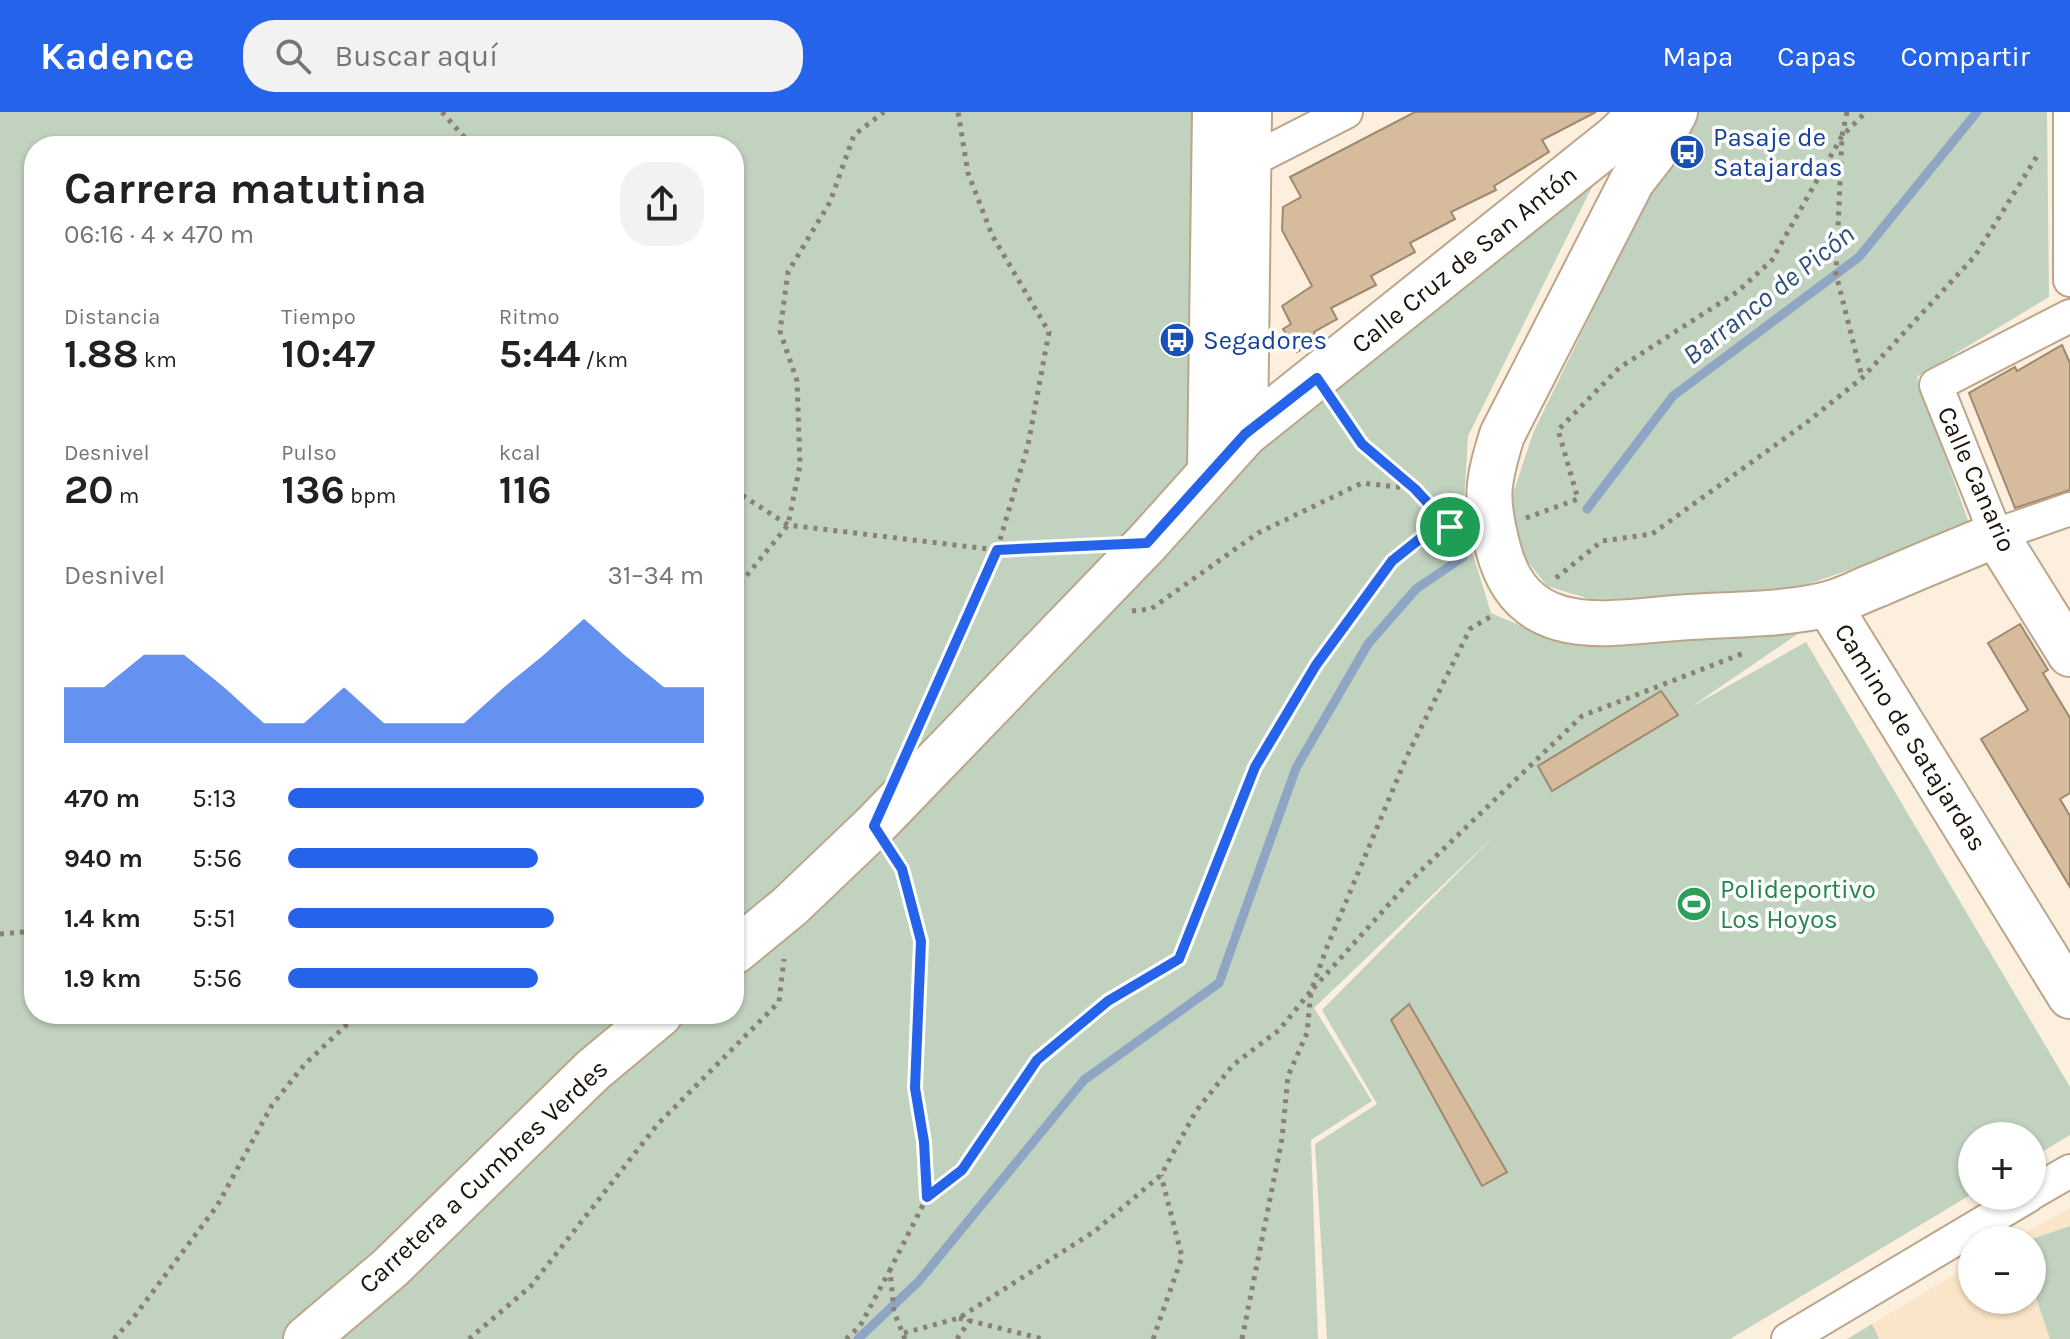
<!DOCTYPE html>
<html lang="es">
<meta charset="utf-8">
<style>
body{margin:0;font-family:Karla,sans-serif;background:#f2f2f2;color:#202124;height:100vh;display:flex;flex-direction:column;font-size:30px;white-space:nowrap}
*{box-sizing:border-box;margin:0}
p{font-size:26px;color:#757577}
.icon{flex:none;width:44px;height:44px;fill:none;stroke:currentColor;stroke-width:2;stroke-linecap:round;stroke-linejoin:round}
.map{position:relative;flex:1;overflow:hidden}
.panel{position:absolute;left:24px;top:24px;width:720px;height:888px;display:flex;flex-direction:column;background:#fff;border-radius:32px;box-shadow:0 2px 6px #0004}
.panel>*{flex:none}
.tools{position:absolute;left:1958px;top:1010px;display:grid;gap:16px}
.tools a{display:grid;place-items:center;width:88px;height:88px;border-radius:50%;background:#fff;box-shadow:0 2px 6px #0004;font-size:40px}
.pin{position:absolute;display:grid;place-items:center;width:68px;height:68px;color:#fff;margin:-34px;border:4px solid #fff;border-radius:50%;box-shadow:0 2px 8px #0007}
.round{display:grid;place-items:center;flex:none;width:84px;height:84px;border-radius:32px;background:#f2f2f2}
.overview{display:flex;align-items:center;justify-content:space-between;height:136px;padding:0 40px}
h1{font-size:44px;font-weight:700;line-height:60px}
.figures{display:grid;grid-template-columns:repeat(3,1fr);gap:12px;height:136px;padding:8px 40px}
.figures div{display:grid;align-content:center}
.figures b{font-size:40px;font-weight:700}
.figures small{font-size:22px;font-weight:400}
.figures p{font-size:22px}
.chart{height:224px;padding:16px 40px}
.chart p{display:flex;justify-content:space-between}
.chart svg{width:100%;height:144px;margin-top:8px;fill:#2563eb;opacity:.7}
ul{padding:0 40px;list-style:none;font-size:26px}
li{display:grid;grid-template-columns:128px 96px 1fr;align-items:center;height:60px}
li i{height:20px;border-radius:10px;background:#2563eb}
header{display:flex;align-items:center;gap:48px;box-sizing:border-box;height:112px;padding:0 40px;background:#2563eb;color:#fff}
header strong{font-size:38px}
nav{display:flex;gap:44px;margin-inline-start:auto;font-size:28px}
.search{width:560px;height:72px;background:#f2f2f2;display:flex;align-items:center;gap:20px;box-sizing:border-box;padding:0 28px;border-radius:32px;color:#757577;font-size:30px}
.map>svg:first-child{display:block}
.built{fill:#fbe5c9}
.green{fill:#c1d2bf;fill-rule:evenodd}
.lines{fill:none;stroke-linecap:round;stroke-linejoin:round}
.stream{stroke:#8ea5c3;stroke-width:9}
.building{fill:#d6bc9d;stroke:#9e896f;stroke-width:2}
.street-casing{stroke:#bba58b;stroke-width:36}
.secondary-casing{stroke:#bba58b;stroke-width:48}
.path{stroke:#8a8073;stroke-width:5;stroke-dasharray:4 6;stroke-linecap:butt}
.street{stroke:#fff;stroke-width:32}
.secondary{stroke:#fff;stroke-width:44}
.route-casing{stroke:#fff;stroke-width:16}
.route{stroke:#2563eb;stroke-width:10}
.labels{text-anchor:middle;stroke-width:7;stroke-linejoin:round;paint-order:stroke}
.transit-label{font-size:26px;fill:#164399;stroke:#fff;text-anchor:start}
.street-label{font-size:26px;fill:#1b140a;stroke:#fff}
.leisure-label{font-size:26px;fill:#27864d;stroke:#fff;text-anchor:start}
.water-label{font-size:28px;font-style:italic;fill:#2f517b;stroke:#fff}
</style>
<header>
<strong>Kadence</strong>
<div class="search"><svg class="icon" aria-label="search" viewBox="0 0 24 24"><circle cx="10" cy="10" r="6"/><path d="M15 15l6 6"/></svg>Buscar aquí</div>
<nav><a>Mapa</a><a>Capas</a><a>Compartir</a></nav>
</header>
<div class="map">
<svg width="2070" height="1227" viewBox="0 0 2070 1227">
<rect width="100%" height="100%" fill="#fcefde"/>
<path class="built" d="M2070 1096V1227H1847L1972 1152V1188H2032V1128H2013Z"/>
<path class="green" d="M0 0H1196L1190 365 1599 61 1468 324 1463 410 1491 501 1533 519 1597 534 1799 521 1691 595 1806 530 2070 975V1023L2032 1046V1024H1972V1082L1730 1227H1327L1315 1032 1377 992 1322 898 1494 724 1314 896 1372 989 1311 1028 1318 1227H0ZM34 34H734V902H34Z
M1689 0H2047L2049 185 1917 265 1971 417 1769 485 1590 487 1547 474 1521 441 1510 391 1533 321Z
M2070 1114V1227H2050L2032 1173V1128H2029Z
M1872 1212 1879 1227H1847Z"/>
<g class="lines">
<path class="stream" d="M1587 397 1673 284 1859 145 1977 0
M858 1227 919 1169 1084 968 1219 871 1296 656 1368 532 1416 477 1463 445"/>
</g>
<path class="building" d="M1415 0H1596L1542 28 1549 40 1494 74 1496 78 1451 100 1455 107 1410 131 1415 140 1371 164 1376 173 1331 196 1337 207 1314 220 1317 227 1297 240 1283 217 1291 212 1282 194 1312 174 1282 118 1283 95 1301 85 1290 65Z
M2062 233 2070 251V378L2015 396 1969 281 2015 255 2017 259Z
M2020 512 2048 558 2043 561 2070 606V681L2060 687 2070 704V775L1981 627 2028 598 1988 531Z
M1661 579 1678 603 1552 679 1538 654Z
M1409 892 1507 1060 1482 1074 1391 908Z"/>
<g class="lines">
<defs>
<path id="street" d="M2070 0V168
M1248 50 1346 0
M2070 204 1936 273 1996 423 2070 397
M2032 1081 2070 1059
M1788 1227 2028 1084"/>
<path id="secondary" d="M1675 0 1653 42 1632 69 1502 323C1487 372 1485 386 1498 436 1523 534 1611 510 1689 505 1733 502 1786 503 1828 492 1845 488 1862 478 1879 472 1918 455 1957 439 1996 423L2070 542
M1245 322 1249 0
M1210 359 1215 0
M1828 492 2070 884
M734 840 789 795 874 714 1147 431 1245 322 1614 27 1643 0
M306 1227 390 1156 593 958 660 902"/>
</defs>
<use href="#street" class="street-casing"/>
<use href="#secondary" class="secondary-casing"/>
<path class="path" d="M442 0 472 34
M1847 0 1842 24 1836 162 1862 265
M1336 294 1362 332 1415 377 1449 414
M734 378 788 413 997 438 1094 433
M1526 406 1578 387 1558 318 1619 256 1737 180 1772 148 1842 24 1866 0
M1556 466 1602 429 1652 422 1806 311 1862 266 1975 144 2039 41
M734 479 788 413 800 353 797 269 780 219 788 160 830 90 854 23 884 0
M1132 499 1151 497 1258 421 1362 371 1415 377
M920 611 997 438 1028 333 1049 220 992 123 968 61 958 0
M893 742 902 757 921 829 915 976 924 1030 927 1085
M0 822 34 819
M959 1206 1043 1227
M904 1221 959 1206 1095 1119 1161 1063 1196 999 1233 953 1279 918 1311 879 1327 835 1407 644 1470 517 1493 503
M114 1227 134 1205 217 1094 272 993 305 952 358 902
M469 1227 531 1174 657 1013 779 890 784 847
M846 1227 860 1214 890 1158
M905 1227 894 1200 890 1158 927 1085 962 1058 1037 948 1108 889 1179 847 1255 655 1316 553 1392 449 1432 417 1457 413
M957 1227 970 1208
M1153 1227 1182 1145 1161 1063
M1242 1227 1282 1027 1288 964 1307 921 1311 879 1408 771 1582 604 1744 541"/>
<use href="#street" class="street"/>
<use href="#secondary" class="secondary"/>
</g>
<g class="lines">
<defs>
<path id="route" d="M1317 266 1362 332 1415 377 1450 415 1432 417 1392 449 1316 553 1255 655 1179 847 1108 889 1037 948 962 1058 927 1085 924 1030 915 976 921 829 902 757 874 714 997 438 1147 431 1245 322Z"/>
</defs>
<use href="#route" class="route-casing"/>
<use href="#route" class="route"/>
</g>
<defs>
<symbol id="bus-disc" viewBox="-11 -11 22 22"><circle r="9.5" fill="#1a4fb4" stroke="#fff"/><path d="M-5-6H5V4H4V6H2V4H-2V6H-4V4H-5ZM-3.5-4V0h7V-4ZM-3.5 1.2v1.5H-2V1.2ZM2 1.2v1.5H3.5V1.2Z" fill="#fff"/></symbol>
<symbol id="stadium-disc" viewBox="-11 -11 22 22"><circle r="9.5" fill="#2e9e5b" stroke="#fff"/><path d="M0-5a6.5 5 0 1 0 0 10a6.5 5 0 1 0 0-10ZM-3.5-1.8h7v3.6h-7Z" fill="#fff"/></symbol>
</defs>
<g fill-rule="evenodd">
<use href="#bus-disc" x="1667" y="20" width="40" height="40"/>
<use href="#bus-disc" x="1157" y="208" width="40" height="40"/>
<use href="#stadium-disc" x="1674" y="772" width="40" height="40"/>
</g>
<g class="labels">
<g class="transit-label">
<text x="1713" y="34">Pasaje de<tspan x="1713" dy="30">Satajardas</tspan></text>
<text x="1203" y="237">Segadores</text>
</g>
<g class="street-label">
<text transform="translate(1464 147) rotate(-39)" y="9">Calle Cruz de San Antón</text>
<text transform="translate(1977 367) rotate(66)" y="9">Calle Canario</text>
<text transform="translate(1911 625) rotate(58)" y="9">Camino de Satajardas</text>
<text transform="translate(483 1064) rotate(-43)" y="9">Carretera a Cumbres Verdes</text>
</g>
<g class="leisure-label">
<text x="1720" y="786">Polideportivo<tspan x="1720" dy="30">Los Hoyos</tspan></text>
</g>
<g class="water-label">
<text transform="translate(1768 182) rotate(-38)" y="10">Barranco de Picón</text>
</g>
</g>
</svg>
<div class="tools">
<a>+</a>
<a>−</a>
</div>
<div class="pin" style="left:1450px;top:415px;background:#1e9e55"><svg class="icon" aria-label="arrive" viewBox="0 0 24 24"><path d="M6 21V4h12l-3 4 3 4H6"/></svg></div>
<section class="panel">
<div class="overview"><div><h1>Carrera matutina</h1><p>06:16 · 4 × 470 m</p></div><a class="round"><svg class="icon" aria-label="share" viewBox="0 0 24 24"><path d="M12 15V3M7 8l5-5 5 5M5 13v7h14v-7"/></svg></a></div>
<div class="figures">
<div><p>Distancia</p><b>1.88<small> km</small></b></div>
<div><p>Tiempo</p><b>10:47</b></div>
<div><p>Ritmo</p><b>5:44<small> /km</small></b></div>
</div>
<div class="figures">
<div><p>Desnivel</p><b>20<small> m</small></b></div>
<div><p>Pulso</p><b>136<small> bpm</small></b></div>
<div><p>kcal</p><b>116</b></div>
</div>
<div class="chart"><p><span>Desnivel</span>31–34 m</p>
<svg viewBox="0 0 160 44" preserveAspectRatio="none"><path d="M0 44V27L10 27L20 17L30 17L40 27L50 38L60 38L70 27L80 38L90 38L100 38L110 27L120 17L130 6L140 17L150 27L160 27V44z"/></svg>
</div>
<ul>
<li><b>470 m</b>5:13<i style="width:100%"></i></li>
<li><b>940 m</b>5:56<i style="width:60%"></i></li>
<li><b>1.4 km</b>5:51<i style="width:64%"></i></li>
<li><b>1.9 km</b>5:56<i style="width:60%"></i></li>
</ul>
</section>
</div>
